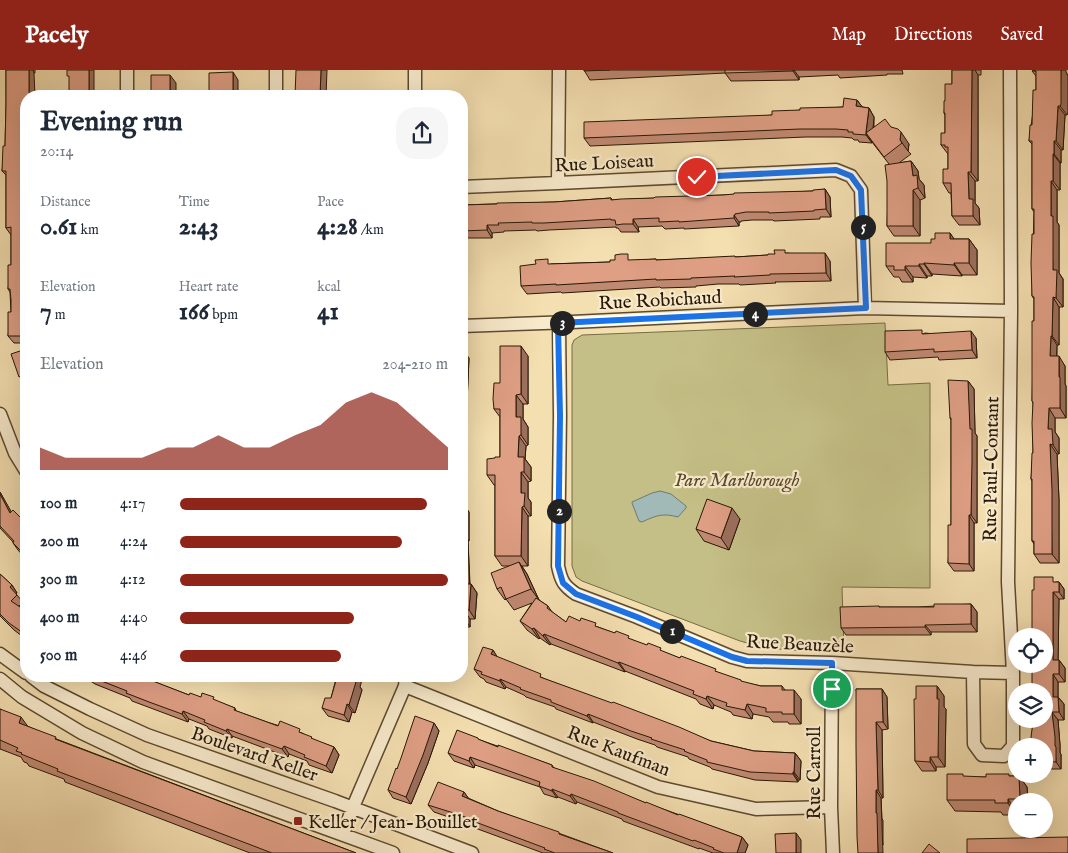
<!DOCTYPE html>
<meta charset="utf-8">
<style>
body{margin:0;font-family:"IM FELL English",serif;background:#f6f6f7;color:#1f2937;height:100vh;display:flex;flex-direction:column;font-size:19px;white-space:nowrap}
*{box-sizing:border-box;margin:0}
p{font-size:16px;color:#747a83}
.icon{flex:none;width:28px;height:28px;fill:none;stroke:currentColor;stroke-width:2;stroke-linecap:round;stroke-linejoin:round}
.map{position:relative;flex:1;overflow:hidden}
.sheet{position:absolute;left:20px;top:20px;width:448px;height:592px;display:flex;flex-direction:column;background:#fff;border-radius:20px;box-shadow:0 5px 20px #0002}
.sheet>*{flex:none}
.fabs{position:absolute;left:1008px;top:558px;display:grid;gap:10px}
.fabs a{display:grid;place-items:center;width:45px;height:45px;border-radius:50%;background:#fff;box-shadow:0 5px 20px #0002;font-size:25px}
.pin{position:absolute;display:grid;place-items:center;width:42px;height:42px;color:#fff;margin:-21px;border:2px solid #fff;border-radius:50%;box-shadow:0 1px 5px #0007}
.km{position:absolute;width:25px;height:25px;margin:-12px;border-radius:50%;background:#222;color:#fff;font-size:14px;line-height:25px;text-align:center}
.round{display:grid;place-items:center;flex:none;width:52px;height:52px;border-radius:20px;background:#f6f6f7}
.overview{display:flex;align-items:center;justify-content:space-between;height:85px;padding:0 20px}
h1{font-size:28px;font-weight:800;line-height:38px}
.metrics{display:grid;grid-template-columns:repeat(3,1fr);gap:8px;height:85px;padding:5px 20px}
.metrics div{display:grid;align-content:center}
.metrics b{font-size:25px;font-weight:800}
.metrics small{font-size:14px;font-weight:400}
.metrics p{font-size:14px}
.chart{height:140px;padding:10px 20px}
.chart p{display:flex;justify-content:space-between}
.chart svg{width:100%;height:90px;margin-top:5px;fill:#8f2418;opacity:.7}
ul{padding:0 20px;list-style:none;font-size:16px}
li{display:grid;grid-template-columns:80px 60px 1fr;align-items:center;height:38px}
li i{height:12px;border-radius:6px;background:#8f2418}
header{display:flex;align-items:center;gap:30px;box-sizing:border-box;height:70px;padding:0 25px;background:#8f2418;color:#fff}
header strong{font-size:24px}
nav{display:flex;gap:28px;margin-inline-start:auto;font-size:18px}
.map>svg:first-child{display:block}
.green{fill:#c4bf86;stroke:#766c45}
.water{fill:#a1bab8;stroke:#717970}
.lines{fill:none;stroke-linecap:round;stroke-linejoin:round}
.street-casing{stroke:#5c4a2f;stroke-width:15}
.street{stroke:#f8eacc;stroke-width:12}
.wall{fill:#c08972;stroke:#291804}
.shaded-wall{fill:#9c6f5d;stroke:#291804}
.building{fill:#df9f85;stroke:#291804}
.route-casing{stroke:#fff;stroke-width:10}
.route{stroke:#1a73e8;stroke-width:6}
.poi-dot{fill:#8f2418;stroke:#f8eacc;stroke-width:2}
.labels{text-anchor:middle;stroke-width:4.5;stroke-linejoin:round;paint-order:stroke}
.street-label{font-size:19px;fill:#291804;stroke:#f8eacc}
.park-label{font-size:19px;font-style:italic;fill:#584a2b;stroke:#f8eacc}
.poi-label{font-size:19px;fill:#291804;stroke:#f8eacc;text-anchor:start}
</style>
<header>
<strong>Pacely</strong>
<nav><a>Map</a><a>Directions</a><a>Saved</a></nav>
</header>
<div class="map">
<svg width="1068" height="783" viewBox="0 0 1068 783">
<rect width="100%" height="100%" fill="#f4dfb1"/>
<filter id="stains"><feTurbulence type="fractalNoise" baseFrequency=".004" numOctaves="4"/><feColorMatrix values="0 0 0 0 .2 0 0 0 0 .09 0 0 0 0 .02 0 0 0 .5 -.17"/></filter>
<radialGradient id="worn" r=".72"><stop offset=".6" stop-color="#630" stop-opacity="0"/><stop offset="1" stop-color="#630" stop-opacity=".3"/></radialGradient>
<path class="green" d="M885 253 888 315 930 313V518L842 517 844 581C809 581 774 582 740 571L582 511 576 507 572 496V275L574 270 582 265Z"/>
<path class="water" d="M660 421 671 424 686 436V438L678 447C663 443 657 445 642 452L639 451 632 433V432L652 423Z"/>
<g class="lines">
<defs>
<path id="street" d="M415 0V26
M127 26V0
M276 26V0
M558 113 559 0
M461 117 558 113 836 100 851 106 861 120 865 238
M559 253 560 346 558 496C561 511 564 516 576 524L637 547 732 587 747 591 832 593 973 602 1013 603
M461 256 572 252 865 238 1011 241
M0 344 15 383 26 401
M0 584 26 603
M832 593 831 737 833 783
M973 602 974 674 982 685 1004 686 1013 676V603L1008 512 1011 241 1010 0
M31 606 44 616 90 639 147 665 335 731 472 783
M0 609 22 627 82 663 143 692 393 783
M405 616 658 717 756 739 831 737
M343 764 353 737 405 616 406 606"/>
</defs>
<use href="#street" class="street-casing"/>
<use href="#street" class="street"/>
</g>
<path class="wall" d="M6 0H35V3H34L26 26V273H14L8 266 11 242 10 222 8 219 11 195V165L6 158V105L2 101 5 76 6 35Z
M584 0H902L903 4H887V5L840 8 838 5 799 7V10L731 11 725 3 590 10Z
M952 0H981V5H978V111H975V133L979 138 980 155H959L952 146 951 123H949L943 113 948 99V84L941 75 945 63V45L944 43 945 31 952 14Z
M1032 1 1066 2 1068 6V43L1067 45H1065L1063 80H1061V93H1060V120H1057V152L1059 155V203L1063 209V237H1059V275H1057V286L1065 296V314L1066 316V348H1055V362L1059 368V384H1057L1059 430V493H1040L1034 484V474L1032 471V411L1031 409 1033 383V333L1032 331 1034 251V229L1032 226 1034 142 1032 139V74L1029 71 1036 20V6Z
M857 30 862 37 869 38 874 47V57H891L909 74 908 81 911 84 899 93 911 91 918 101 919 109 924 115 925 128 920 130V166H894L887 156 889 94 872 72V73L859 72 858 70H854L852 68 842 67H806L590 76 584 68 772 45 800 40 843 37Z
M825 119 830 127 831 147H820V149L774 151 773 150H752L741 151V152H739V156L684 159V158L665 159 662 156 638 157 639 162H621L618 158H616V157L549 160 537 161 536 160 504 161V162L492 163V168H461V135L554 132 611 128 612 130 723 125 813 121Z
M950 163 954 169H969L977 180V205H962V206L932 204V206H927V208L913 207V212H902L899 207H894L886 196 931 173 935 169Z
M788 183 830 191 831 211 775 212 776 213 740 215 739 214H718L696 216V217L661 218 660 217 562 223 561 222 527 224 521 216 551 194 610 192 656 189 657 190 736 187 768 185Z
M925 263 976 268 977 288 939 290 938 287 890 290 885 282Z
M461 280 469 288 466 355 467 357 466 438 469 442V471H468L470 514H471L477 523 475 549H470V557H465L461 575Z
M528 286V334H523V349L528 357V375L526 376 525 389 531 397V411L528 412V428L531 432V446H528V496H522L527 504 539 530 548 536 552 542 566 552 598 557 742 612 761 616H782L785 620 801 629V654H789L788 652H773L769 647 753 644 752 649 733 645 731 642 714 635 713 639 700 634 696 629 625 601V602L551 574 550 575 540 568 539 569 527 560 520 551 532 533 514 540 506 529 505 530 497 519 510 496H502L495 486V415H494L487 405 500 387V347L494 339 500 313Z
M968 311 974 319 975 363 977 366V453H974V501H954L948 493 951 455V350L950 348Z
M0 422 11 442 26 453V489L18 480 13 473V472L0 458Z
M740 449 729 480 704 471 696 459Z
M0 504 12 515 17 523 16 524 23 532 19 536 26 541V569L14 560 0 546Z
M1056 512H1059L1064 519V529H1059L1058 590H1059L1065 598V612H1058V627L1064 634V650H1058L1060 675V683L1061 684V699H1044V676H1032L1034 598V520Z
M971 534 977 542V562H931V565H846L841 558 879 536 880 537H918Z
M493 580 497 587 545 609 711 671 754 681 795 683 801 691 800 710H798V712L755 710 712 699 710 697 689 689 688 687 657 677 655 675 637 669 593 652V653L556 639 555 637 526 627 524 625 506 617 505 619 486 612 484 609 480 607 474 599Z
M83 606H142L141 607 189 625 216 631 235 638 236 641 267 652 302 663 314 670 334 677 339 685 332 703 309 695 307 691 289 684 288 687 232 666V668L209 659 207 656 189 649 188 652 132 631 130 628 95 614Z
M334 606 360 617 362 620 355 643 352 642 349 652 328 646 322 638 331 628 336 609Z
M937 616 944 626V637L946 639 945 697H936V701H922L915 691 916 629Z
M856 619H882L887 627 888 659 882 660 883 728H881L882 749 883 750V775Z
M0 639 27 656 59 670 356 783H250L65 712 64 709 29 696 27 693 24 692 21 687 0 679Z
M434 653 439 661 428 693 411 734 393 728 388 720 397 699Z
M480 670 552 695 554 698 646 733 742 767 748 775 745 783H713L699 778V779L623 751 622 749 577 732 576 734 558 727 557 728 544 724 540 717 475 695 474 698 454 691 448 683Z
M1010 706H1019L1027 717 1028 731H1016V745H1003L1001 742 955 741 947 730 965 707H986Z
M464 722 468 728 498 741 613 783H543L475 758 474 756 466 753 434 742 428 735Z"/>
<path class="shaded-wall" d="M29 0H33L34 3 35 26H29Z
M89 0H94V26H89Z
M321 0H327L326 26H320Z
M793 0H794L799 7V10L793 1Z
M972 0H975L978 5V111L971 102Z
M1061 0H1066V2L1068 6V43L1067 45 1060 36Z
M233 2 238 10V26H233Z
M170 5 176 13V26H170Z
M857 30 863 38 856 36Z
M1058 36 1065 45 1063 80 1056 71Z
M869 38 874 47 872 71 866 63Z
M901 62 909 74 908 81 900 70Z
M866 63 872 72V73L866 65Z
M1054 71 1061 80V93L1054 84Z
M1053 84 1060 93V120L1053 111Z
M911 91 918 101 919 109 924 115 925 128 918 118 913 106Z
M968 102 975 111V133L979 138 980 155 973 146 969 129Z
M1051 111 1057 120V152L1059 155V203L1063 209V237L1056 228 1053 200 1051 146Z
M825 119 830 127 831 147 826 139Z
M913 120 920 130V166L913 156Z
M734 145 739 152V156L734 148Z
M633 149 638 157 639 162 633 154Z
M487 155 492 163V168L487 160Z
M950 163 958 175 950 169Z
M969 169 977 180V205L969 193Z
M825 183 830 191 831 211 826 203Z
M924 193 932 204V206L924 194Z
M954 193 962 205V206L954 195Z
M919 194 927 206V208L919 196Z
M905 196 913 207V212L905 200Z
M1053 227 1059 237V275L1052 266Z
M971 261 976 268 977 288 972 280Z
M1051 266 1057 275 1056 296 1050 286Z
M521 276 528 286V334L521 324Z
M463 280 469 288 466 355 467 357 466 438 469 442V471L463 463 461 435V314Z
M1059 286 1065 296V314L1066 316V348L1060 338Z
M968 311 974 319 975 363 977 366V453L971 445Z
M516 325 523 334V349L528 357V375L521 365 516 347Z
M1049 338 1055 348V362L1059 368V384L1053 375 1048 359Z
M519 366 526 376 525 389 531 397V411L524 402 518 387Z
M1050 374 1057 384 1059 430V493L1052 484Z
M521 402 528 412V428L531 432V446L524 436 521 423Z
M0 422 16 450 10 443 0 424Z
M522 437 528 446V496L521 486Z
M732 438 740 449 729 480 721 468Z
M969 445 974 453V501L969 494Z
M462 462 468 471 470 522 464 514Z
M519 492 527 504 539 530 531 519Z
M1059 512 1064 519V529L1059 522Z
M471 514 477 523 475 549 469 540Z
M12 515 17 523 15 525 10 517Z
M1053 522 1059 529 1058 598 1053 590Z
M971 534 977 542V562L971 554Z
M464 540 470 549V557L464 548Z
M461 551 465 557 461 575Z
M925 555 931 562V565L925 557Z
M534 558 540 568 539 569 532 559Z
M544 564 551 574 550 575 543 566Z
M493 580 498 588 491 584Z
M1059 590 1065 598V612L1059 604Z
M619 592 625 601V602L618 593Z
M1053 604 1058 612V634L1053 627Z
M356 606H363L360 617 362 620 355 643 349 635Z
M500 609 506 617 505 619 500 611Z
M937 616 944 626V637L946 639 945 697 938 687Z
M882 619 887 627 888 659 883 652Z
M794 620 801 629V654L794 644Z
M707 626 714 635 713 639 706 629Z
M1058 627 1064 634V650L1059 642Z
M347 634 352 642 349 652 344 645Z
M747 634 753 644 752 649 745 640Z
M183 641 189 649 188 652 182 644Z
M1052 642 1058 650 1060 675V683L1061 684V699L1056 692Z
M588 644 593 652V653L587 646Z
M21 647 29 658 19 653Z
M876 652 882 660 883 728 878 720Z
M434 653 439 661 428 693 411 734 406 727Z
M227 659 232 666V668L226 661Z
M284 676 289 684 288 687 282 679Z
M334 677 339 685 332 703 326 696Z
M795 683 801 691 800 710 794 702Z
M470 687 475 695 474 698 469 691Z
M930 687 936 697V701L930 692Z
M793 702 798 710V712L793 704Z
M1019 706 1027 717 1028 731H1022L1020 729Z
M552 719 558 727 557 728 552 721Z
M876 720 881 728 883 783H878L876 743Z
M464 722 469 729 462 726Z
M571 724 577 732 576 734 570 726Z
M1008 729 1016 741V745L1008 733Z
M796 763 801 770V783H796Z
M742 767 748 775 745 783H737Z"/>
<path class="building" d="M6 0H29V26H26V266H8V242H11V230L10 219H8V195H11V157L6 158V101H2L3 76H5L6 35Z
M67 0H89V26H69V6H67Z
M296 0H321L320 26H295Z
M584 0H610L584 1Z
M725 0H793V1L725 3Z
M952 0H972L971 102H968L969 129H973V146H952L951 113H943V99H948V77H945V75H941V63H945V43H944V31H945V14H952Z
M1032 0H1061V34L1060 36H1058L1056 71H1054V84H1053V111H1051V146H1053V200H1057L1056 228 1053 227 1052 266H1051L1050 286H1059V307H1060V338H1049L1048 359H1052L1053 375 1050 374 1052 420V484H1034V471H1032V409H1031L1032 383H1033L1032 353 1033 332 1032 331V251H1034V227L1032 226 1031 193 1032 164H1034V139H1032V71H1029L1030 55H1032L1033 20H1036V1Z
M233 2V26H207H209V3Z
M151 5H170V26H151Z
M844 28 857 30 856 36 869 38 866 62V65L853 64V62H848V60L836 59H800L584 68V52L772 45V41L800 40V38L843 37Z
M885 49 891 57 898 59 901 62 900 70 902 73 884 87 866 63Z
M911 91 913 106 917 105 918 118 913 120V156H887V111L885 95Z
M825 119 826 139 814 140V141L769 143V142H746L735 144V145H734V148L679 152V151L659 152V148L633 149V154H623L616 155 615 150H611V149L544 153H532V152L498 153 499 155H487V160L461 161V135L497 134V133L554 132 611 128V130L621 129 654 128 655 127 723 125 734 124V123L813 121V120Z
M935 163H950V169H969V193H954V195L924 193V194H919V196H905V200H894V196H886V173H931V169H935Z
M774 180H785V183H825L826 203 770 204V205L734 207 735 206 691 208V209L656 210V209L556 215V214L521 216 520 196 536 194 535 190 548 189V194L610 192V190H615V185L621 184H628V190L656 189V190L735 186V187L768 185V184H775Z
M922 260V264L971 261 972 280 934 282V279L885 282V261Z
M500 276H521V324L516 325V347H521V365L519 366 518 387H524V402H521V423H525L524 436 522 437 521 486H495V405H487V389L495 388V387H500V339H494L493 329 494 313H500Z
M26 279V321L21 306 19 307 11 284Z
M461 280H463L461 314Z
M948 310 968 311 970 359H972V391L971 445H969V494L948 493V455H951V348H950Z
M0 424 10 443 13 440 26 453V485L24 484 13 473 14 471 0 456Z
M707 429 732 438 721 468 696 459Z
M461 433H463V463L462 462 464 514H471L469 540H464V548H461Z
M519 492 531 519 506 529 501 517 497 519 491 503Z
M0 504 12 515 10 517 17 525 11 531 26 541V565L9 553 0 544Z
M1034 507H1053V512H1059V522H1053V590H1059V604H1053V627H1058L1059 642H1052L1055 667V676L1056 677V692L1044 691V676H1032L1031 667 1033 652H1032V649H1044V621H1032V599L1034 598V594H1044V566H1032V520H1034Z
M536 528 548 536 547 538 566 552 569 546 580 551 581 548 596 553 595 556 615 563 616 561 629 566 628 568 647 575 648 573 661 578 660 580 680 588 681 586 716 599 715 601 741 610V611L761 616H782V620H794V644H782V642H766V638L747 634 745 640 726 636 727 633 707 626 706 629 693 624 694 621 619 592 618 593 544 564 543 566 534 558 532 559 520 551Z
M934 534H971V554L925 555V557L841 558 840 537 879 536V537H934Z
M483 577 493 580 491 584 541 604 540 607 612 633 613 632 679 657 711 671 754 681 795 683 794 702H793V704L750 702 707 692V690L684 681 685 680 651 669 652 668 631 661 588 644 587 646 551 632V630L520 619 521 618 500 609V611L481 604 482 602 474 599Z
M89 606H140L189 625 190 623 201 627 202 623 214 627 213 629 235 638 234 640 278 656 280 651 300 659 299 662 312 667 311 668 334 677 326 696 304 687 305 685 284 676 282 679 227 659 226 661 204 652 205 650 183 641 182 644 149 632 126 623 127 621Z
M335 606H356L354 611 356 612 349 635 347 634 344 645 322 638 325 628H331L337 607Z
M916 616H937V629H939L938 687H930V692L915 691 914 629H916Z
M856 619H882L883 652H876L878 720H876V743H877L878 783H858L857 767 856 675Z
M0 639 21 647 19 653 56 667 55 669 356 783H272L57 701 58 699 21 684 22 683 16 681 18 678 0 670Z
M415 646 434 653 423 685 406 727 388 720 396 698 397 699 401 688Z
M457 660 478 668V669L498 677V675L552 695V697L594 711 646 733V732L678 745 679 744 742 767 737 783H724L713 779 714 778 694 770 693 771 618 743V742L571 724 570 726 552 719V721L539 716 540 712 470 687 469 691 448 683Z
M947 704H963V706L986 707V704H1009V706H1019L1020 729H1008V733H995V730H947Z
M438 712 464 722 462 726 498 741 559 762V764L613 783H555L544 779 545 778 470 750V749L460 745 428 735Z
M796 763V783H776L775 764Z
M1068 767V783H967V769Z
M929 774 940 783H922Z"/>
<g class="lines">
<defs>
<path id="route" d="M697 107 836 100 851 106 861 120 866 238 558 253 560 346 558 496 563 513 576 524 637 547 732 587 747 591 832 593V619"/>
</defs>
<use href="#route" class="route-casing"/>
<use href="#route" class="route"/>
</g>
<rect class="poi-dot" x="293" y="746" width="10" height="10" rx="2.5"/>
<g class="labels">
<g class="street-label">
<text transform="translate(604 92) rotate(-3)" y="7">Rue Loiseau</text>
<text transform="translate(660 229) rotate(-3)" y="7">Rue Robichaud</text>
<text transform="translate(990 399) rotate(-89)" y="7">Rue Paul-Contant</text>
<text transform="translate(800 573) rotate(3)" y="7">Rue Beauzèle</text>
<text transform="translate(619 680) rotate(21)" y="7">Rue Kaufman</text>
<text transform="translate(255 683) rotate(19)" y="7">Boulevard Keller</text>
<text transform="translate(813 703) rotate(-90)" y="7">Rue Carroll</text>
</g>
<g class="park-label">
<text x="737" y="416">Parc Marlborough</text>
</g>
<g class="poi-label">
<text x="308" y="758">Keller / Jean-Bouillet</text>
</g>
</g>
<rect width="100%" height="100%" filter="url(#stains)"/>
<rect width="100%" height="100%" fill="url(#worn)"/>
</svg>
<div class="fabs">
<a><svg class="icon" aria-label="locate" viewBox="0 0 24 24"><circle cx="12" cy="12" r="6"/><path d="M12 2v4M12 18v4M2 12h4M18 12h4"/></svg></a>
<a><svg class="icon" aria-label="layers" viewBox="0 0 24 24"><path d="M12 4l9 5-9 5-9-5zM3 14l9 5 9-5"/></svg></a>
<a>+</a>
<a>−</a>
</div>
<div class="pin" style="left:832px;top:619px;background:#1e9e55"><svg class="icon" aria-label="arrive" viewBox="0 0 24 24"><path d="M6 21V4h12l-3 4 3 4H6"/></svg></div>
<div class="pin" style="left:697px;top:107px;background:#d93025"><svg class="icon" aria-label="check" viewBox="0 0 24 24"><path d="M5 12l5 5 9-10"/></svg></div>
<b class="km" style="left:672px;top:561px">1</b>
<b class="km" style="left:559px;top:441px">2</b>
<b class="km" style="left:562px;top:253px">3</b>
<b class="km" style="left:755px;top:244px">4</b>
<b class="km" style="left:863px;top:157px">5</b>
<section class="sheet">
<div class="overview"><div><h1>Evening run</h1><p>20:14</p></div><a class="round"><svg class="icon" aria-label="share" viewBox="0 0 24 24"><path d="M12 15V3M7 8l5-5 5 5M5 13v7h14v-7"/></svg></a></div>
<div class="metrics">
<div><p>Distance</p><b>0.61<small> km</small></b></div>
<div><p>Time</p><b>2:43</b></div>
<div><p>Pace</p><b>4:28<small> /km</small></b></div>
</div>
<div class="metrics">
<div><p>Elevation</p><b>7<small> m</small></b></div>
<div><p>Heart rate</p><b>166<small> bpm</small></b></div>
<div><p>kcal</p><b>41</b></div>
</div>
<div class="chart"><p><span>Elevation</span>204–210 m</p>
<svg viewBox="0 0 160 44" preserveAspectRatio="none"><path d="M0 44V33L10 38L20 38L30 38L40 38L50 33L60 33L70 27L80 33L90 33L100 27L110 22L120 11L130 6L140 11L150 22L160 33V44z"/></svg>
</div>
<ul>
<li><b>100 m</b>4:17<i style="width:92%"></i></li>
<li><b>200 m</b>4:24<i style="width:83%"></i></li>
<li><b>300 m</b>4:12<i style="width:100%"></i></li>
<li><b>400 m</b>4:40<i style="width:65%"></i></li>
<li><b>500 m</b>4:46<i style="width:60%"></i></li>
</ul>
</section>
</div>
